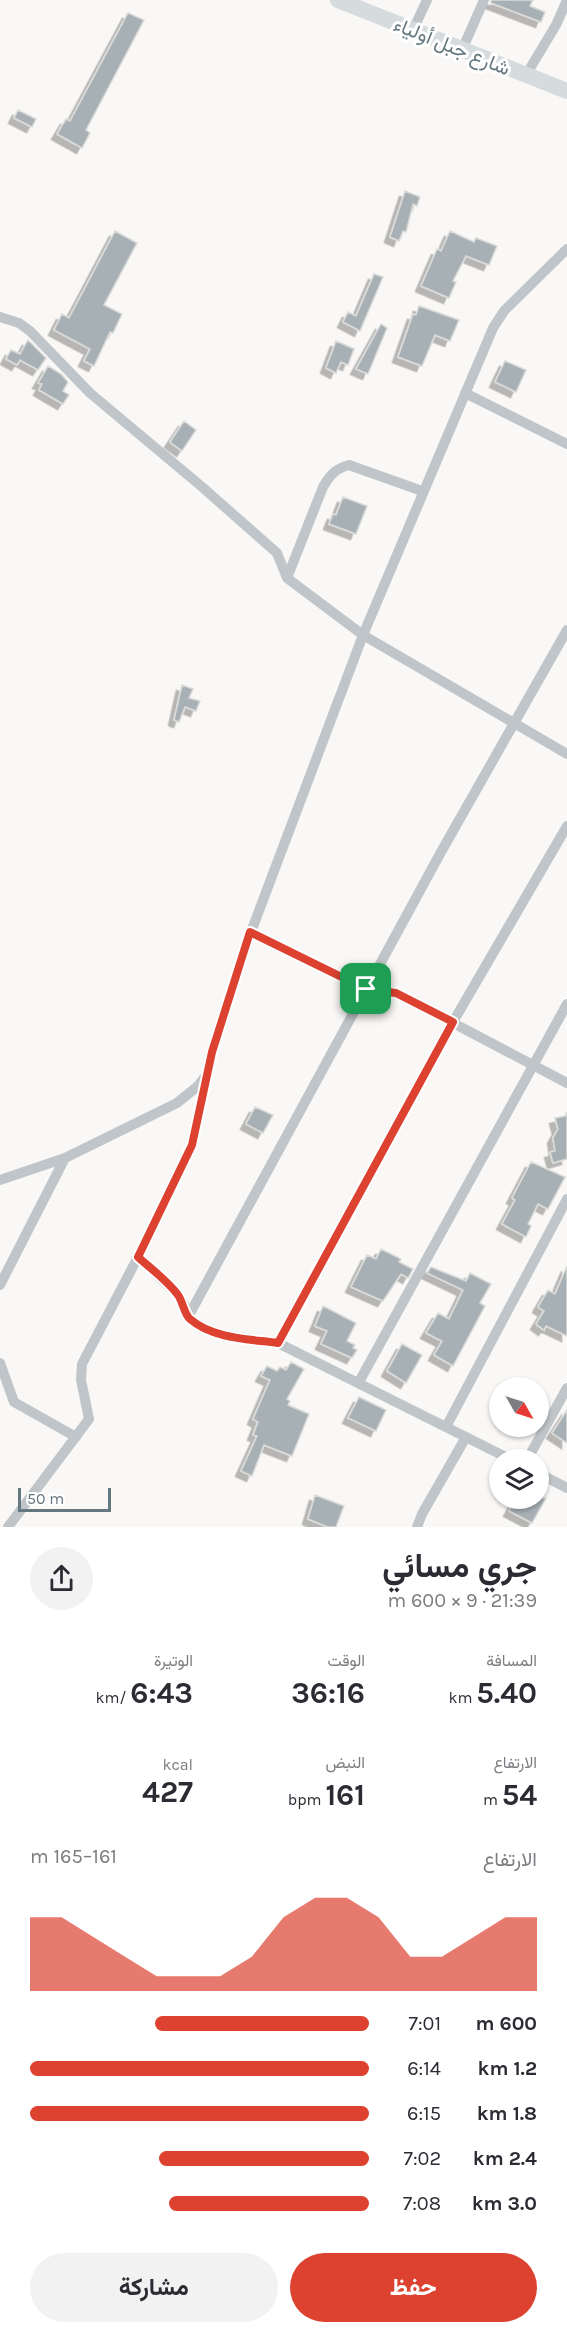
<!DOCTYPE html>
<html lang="ar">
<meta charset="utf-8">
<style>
body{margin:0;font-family:Karla,Vazirmatn,sans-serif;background:#f2f2f3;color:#2b2b33;direction:rtl;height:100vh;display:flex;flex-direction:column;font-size:22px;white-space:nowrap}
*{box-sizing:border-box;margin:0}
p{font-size:20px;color:#7c7c81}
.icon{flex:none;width:33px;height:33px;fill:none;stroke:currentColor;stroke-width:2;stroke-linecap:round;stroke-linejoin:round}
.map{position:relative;height:1527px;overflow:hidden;direction:ltr}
.sheet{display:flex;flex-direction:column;background:#fff;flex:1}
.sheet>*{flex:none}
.needle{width:39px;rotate:129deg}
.tools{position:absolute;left:489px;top:1377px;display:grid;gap:12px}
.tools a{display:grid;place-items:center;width:60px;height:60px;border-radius:50%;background:#fff;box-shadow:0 2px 4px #0004;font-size:30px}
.scale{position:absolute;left:18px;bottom:15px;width:93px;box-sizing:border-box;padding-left:6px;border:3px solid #657880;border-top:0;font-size:16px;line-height:21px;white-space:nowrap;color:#657880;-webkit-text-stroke:4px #fff;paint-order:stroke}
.pin{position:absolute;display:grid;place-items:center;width:51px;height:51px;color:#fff;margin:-26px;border-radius:12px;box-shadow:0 3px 9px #0006}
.round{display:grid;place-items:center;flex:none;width:63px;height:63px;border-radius:32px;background:#f2f2f3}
.summary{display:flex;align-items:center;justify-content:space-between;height:102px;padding:0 30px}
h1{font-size:33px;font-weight:700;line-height:45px}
.figures{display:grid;grid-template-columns:repeat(3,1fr);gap:9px;height:102px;padding:6px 30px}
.figures div{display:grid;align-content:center}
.figures b{font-size:30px;font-weight:700}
.figures small{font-size:16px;font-weight:400}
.figures p{font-size:16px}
.chart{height:168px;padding:12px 30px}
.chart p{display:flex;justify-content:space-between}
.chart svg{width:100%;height:108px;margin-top:6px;fill:#dd4231;opacity:.7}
.button{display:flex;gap:12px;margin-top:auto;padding:12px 30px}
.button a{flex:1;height:69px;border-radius:36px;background:#dd4231;color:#fff;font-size:24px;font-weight:700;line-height:69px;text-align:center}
.button a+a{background:#f2f2f3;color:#2b2b33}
ul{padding:0 30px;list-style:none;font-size:20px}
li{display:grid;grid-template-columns:96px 72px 1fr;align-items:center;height:45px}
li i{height:15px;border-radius:8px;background:#dd4231}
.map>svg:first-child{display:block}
.building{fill:#a7b1b5;stroke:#dadad8;stroke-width:1.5;filter:url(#shadow)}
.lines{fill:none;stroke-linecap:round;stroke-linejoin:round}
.minor{stroke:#bfc5c8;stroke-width:10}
.trunk{stroke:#d6dbde;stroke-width:16}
.route-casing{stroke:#fff;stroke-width:12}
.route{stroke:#dd4231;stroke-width:8}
.labels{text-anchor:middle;stroke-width:6;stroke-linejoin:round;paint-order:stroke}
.street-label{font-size:20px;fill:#657880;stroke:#fff}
</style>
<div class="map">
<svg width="567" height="1527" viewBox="0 0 567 1527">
<defs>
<filter id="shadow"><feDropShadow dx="-5.5" dy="5.5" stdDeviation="0" flood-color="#0004"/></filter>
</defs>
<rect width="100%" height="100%" fill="#f9f8f6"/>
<path class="building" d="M491 0H533L530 6 545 12 541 22 491 3Z
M128 13 144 20 86 130 90 133 82 148 57 134 66 119 70 121Z
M18 110 36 119 32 127 14 118Z
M405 191 420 197 417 206 413 204 406 232 403 231 399 241 390 237Z
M115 231 137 243 104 305 122 314 113 333 110 332 94 366 84 361 90 349 54 330 62 314 69 318Z
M450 231 474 242 476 238 497 246 489 265 466 256 453 281 456 282 449 298 421 286 437 249 441 251Z
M374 274 383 277 360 331 343 322 348 312 356 316Z
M419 306 459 320 450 341 435 335 422 366 398 357 413 314 416 315Z
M381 324 387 328 368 374 356 369Z
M28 340 46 358 38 370 20 360 17 365 6 359 11 350 20 354Z
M336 341 354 349 348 365 341 362 336 373 326 368Z
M505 361 526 370 516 392 495 382Z
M48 366 61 374 68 382 63 391 69 395 63 404 39 390 42 384 38 383Z
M184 421 196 430 182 451 170 442Z
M343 497 367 506 356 534 329 524 333 514 336 515Z
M182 685 193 689 189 698 200 701 196 711 185 707 179 722 174 720Z
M255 1107 273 1115 263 1133 246 1124Z
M567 1112V1159L553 1163 550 1152 555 1151 553 1138 558 1129 555 1118 565 1116Z
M531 1162 565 1177 548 1209 538 1204 528 1224 531 1226 526 1237 502 1224 515 1200 512 1198Z
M381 1249 401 1259 399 1262 413 1269 408 1278 401 1274 383 1301 351 1287 367 1255 376 1259Z
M567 1266V1336L546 1326 544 1330 536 1324 544 1311 538 1307 548 1290 555 1294Z
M431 1267 466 1281 470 1273 491 1284 480 1303 485 1306 453 1366 434 1355 442 1341 426 1333 438 1313 449 1319 463 1290 427 1273Z
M323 1306 356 1323 347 1341 355 1345 353 1348 357 1350 352 1358 321 1344 327 1331 315 1326Z
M402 1344 422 1355 406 1383 387 1371Z
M291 1362 304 1369 287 1399 290 1401 288 1405 309 1414 292 1456 264 1445 252 1476 241 1471 257 1436 253 1435 258 1422 253 1419 270 1380 261 1376 267 1366 277 1371 280 1367 286 1370Z
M359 1397 386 1410 376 1431 348 1418Z
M567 1410V1443L552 1433Z
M315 1495 344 1506 336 1527H328L308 1519Z
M525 1498H546L532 1523 509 1511 514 1502 521 1506Z"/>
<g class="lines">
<path class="minor" d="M413 30 427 0
M462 50 484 0
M526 75 556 25 567 0
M0 317 19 323 30 331 90 393 201 486 277 553 287 578 363 635 567 754
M465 393 567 444
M287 578 323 487C330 475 335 469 349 465L422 491
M251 932 366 989 396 993 567 1083
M0 1180 65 1158 177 1103 198 1086 204 1078
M138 1257 176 1293 184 1304 188 1317 202 1328 220 1334 278 1343 512 1460
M0 1285 65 1158
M188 1317 441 852 567 630
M278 1343 453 1022 567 826
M0 1363 14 1402 76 1437
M359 1382 567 1004
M446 1427 567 1199
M527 1460 567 1388
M538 1473 567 1488
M8 1527 89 1419 81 1380 82 1364 138 1257 192 1145 212 1052 251 932 363 635 493 328 504 311 567 249
M417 1527 422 1514 466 1437"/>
<path class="trunk" d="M338 0 567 91"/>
</g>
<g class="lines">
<defs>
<path id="route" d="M250 932 366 989 396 993 453 1022 278 1343C250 1339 213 1339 190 1319 184 1314 183 1302 178 1295 167 1280 151 1269 138 1257L192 1145 212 1052Z"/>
</defs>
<use href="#route" class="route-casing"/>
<use href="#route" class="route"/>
</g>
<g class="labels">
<g class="street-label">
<text transform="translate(452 46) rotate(22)" y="7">شارع جبل أولياء</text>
</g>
</g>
</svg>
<div class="tools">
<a><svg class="needle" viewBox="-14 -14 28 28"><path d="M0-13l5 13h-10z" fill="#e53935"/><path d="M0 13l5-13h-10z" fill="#7c7c81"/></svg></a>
<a><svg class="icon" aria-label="layers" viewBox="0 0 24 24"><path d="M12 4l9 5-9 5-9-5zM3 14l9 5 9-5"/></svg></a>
</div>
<div class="scale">50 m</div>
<div class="pin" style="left:366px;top:989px;background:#1e9e55"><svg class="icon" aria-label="arrive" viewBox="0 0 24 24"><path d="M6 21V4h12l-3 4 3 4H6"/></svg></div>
</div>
<section class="sheet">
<div class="summary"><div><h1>جري مسائي</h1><p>21:39 · 9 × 600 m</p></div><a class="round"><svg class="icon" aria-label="share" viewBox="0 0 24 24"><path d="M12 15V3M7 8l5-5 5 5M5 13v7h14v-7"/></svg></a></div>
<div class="figures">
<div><p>المسافة</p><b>5.40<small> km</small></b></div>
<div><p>الوقت</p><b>36:16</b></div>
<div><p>الوتيرة</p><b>6:43<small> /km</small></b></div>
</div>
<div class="figures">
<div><p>الارتفاع</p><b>54<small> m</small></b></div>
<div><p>النبض</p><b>161<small> bpm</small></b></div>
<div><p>kcal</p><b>427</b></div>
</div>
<div class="chart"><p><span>الارتفاع</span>161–165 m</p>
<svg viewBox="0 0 160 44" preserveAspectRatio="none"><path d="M0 44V14L10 14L20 22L30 30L40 38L50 38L60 38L70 30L80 14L90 6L100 6L110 14L120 30L130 30L140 22L150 14L160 14V44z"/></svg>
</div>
<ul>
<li><b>600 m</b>7:01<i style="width:63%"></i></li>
<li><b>1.2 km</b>6:14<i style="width:100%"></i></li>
<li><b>1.8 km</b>6:15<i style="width:100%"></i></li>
<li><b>2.4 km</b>7:02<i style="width:62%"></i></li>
<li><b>3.0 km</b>7:08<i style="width:59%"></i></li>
</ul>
<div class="button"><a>حفظ</a><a>مشاركة</a></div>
</section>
